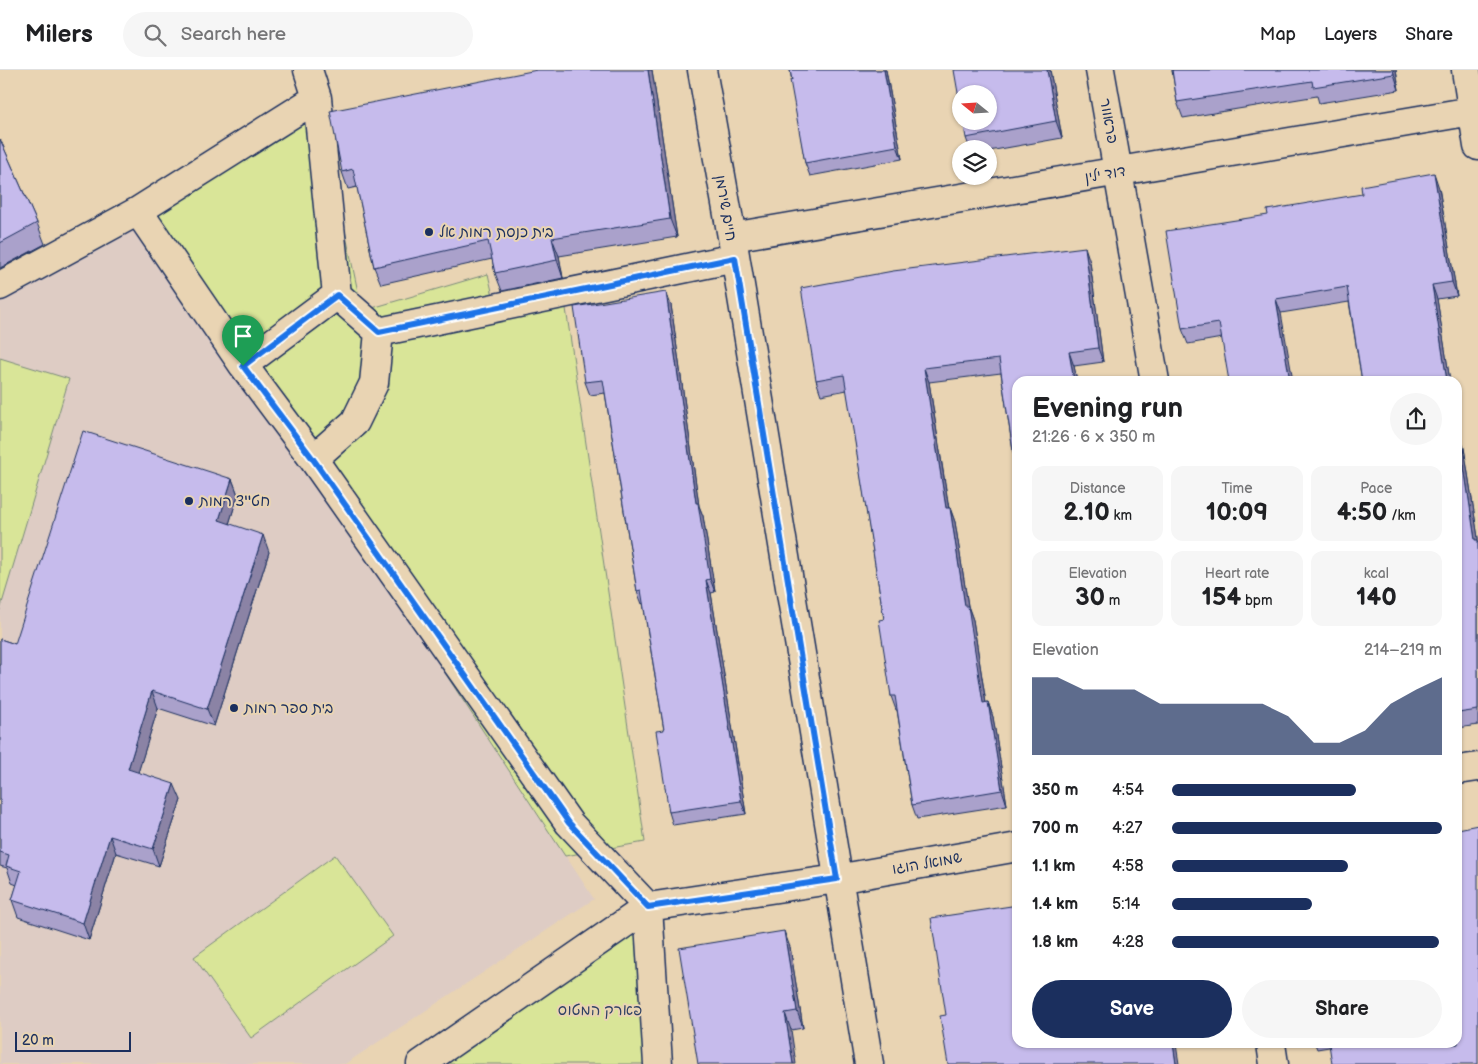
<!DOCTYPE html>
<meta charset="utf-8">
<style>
body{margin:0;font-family:"Balsamiq Sans","Playpen Sans Hebrew",sans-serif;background:#f6f6f6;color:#202124;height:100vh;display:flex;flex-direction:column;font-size:19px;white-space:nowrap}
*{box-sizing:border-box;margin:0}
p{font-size:16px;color:#757577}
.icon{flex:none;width:28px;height:28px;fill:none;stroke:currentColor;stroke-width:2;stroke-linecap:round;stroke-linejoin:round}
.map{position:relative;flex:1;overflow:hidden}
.details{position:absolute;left:1012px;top:306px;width:450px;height:672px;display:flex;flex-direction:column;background:#fff;border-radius:15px;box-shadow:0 1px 4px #0004}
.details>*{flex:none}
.needle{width:32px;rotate:288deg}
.controls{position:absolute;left:952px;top:15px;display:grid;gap:10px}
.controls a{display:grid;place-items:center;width:45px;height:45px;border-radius:50%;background:#fff;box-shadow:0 1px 4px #0004;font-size:25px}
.scale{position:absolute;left:15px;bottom:12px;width:116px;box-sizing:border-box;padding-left:5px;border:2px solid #1b2f5e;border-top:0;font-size:14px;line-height:18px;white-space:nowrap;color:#1b2f5e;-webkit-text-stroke:4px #e9d4b3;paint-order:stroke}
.pin{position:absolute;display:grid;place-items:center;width:42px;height:42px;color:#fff;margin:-51px -21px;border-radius:50% 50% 50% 0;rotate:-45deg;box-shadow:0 0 5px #0007}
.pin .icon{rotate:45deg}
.round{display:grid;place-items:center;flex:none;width:52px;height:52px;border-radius:26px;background:#f6f6f6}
.summary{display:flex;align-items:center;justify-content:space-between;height:85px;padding:0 20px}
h1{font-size:28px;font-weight:700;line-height:38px}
.figures{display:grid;grid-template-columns:repeat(3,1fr);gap:8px;height:85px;padding:5px 20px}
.figures div{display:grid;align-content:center;border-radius:12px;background:#f6f6f6;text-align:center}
.figures b{font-size:25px;font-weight:700}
.figures small{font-size:14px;font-weight:400}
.figures p{font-size:14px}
.chart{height:140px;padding:10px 20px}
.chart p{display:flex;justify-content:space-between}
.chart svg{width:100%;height:90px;margin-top:5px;fill:#1b2f5e;opacity:.7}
.button{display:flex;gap:10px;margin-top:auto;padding:10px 20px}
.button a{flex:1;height:58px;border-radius:30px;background:#1b2f5e;color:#fff;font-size:20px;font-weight:700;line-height:58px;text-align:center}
.button a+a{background:#f6f6f6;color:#202124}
ul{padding:0 20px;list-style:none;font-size:16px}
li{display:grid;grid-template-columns:80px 60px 1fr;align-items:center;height:38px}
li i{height:12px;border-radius:6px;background:#1b2f5e}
header{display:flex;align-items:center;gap:30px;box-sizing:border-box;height:70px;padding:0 25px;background:#fff;border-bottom:1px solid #e0e0e0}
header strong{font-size:24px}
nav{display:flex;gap:28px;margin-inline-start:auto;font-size:18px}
.search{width:350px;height:45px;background:#f6f6f6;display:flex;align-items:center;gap:12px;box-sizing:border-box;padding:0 18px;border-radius:28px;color:#757577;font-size:19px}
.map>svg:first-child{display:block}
.built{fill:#deccc4}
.green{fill:#d9e598;stroke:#7a8a7b}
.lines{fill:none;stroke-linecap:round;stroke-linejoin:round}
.street-casing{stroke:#1b2f5e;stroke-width:31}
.street{stroke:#e9d4b3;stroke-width:28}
.wall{fill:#aaa1cb;stroke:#1b2f5e}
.shaded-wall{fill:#8b83a5;stroke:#1b2f5e}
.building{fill:#c6bbec;stroke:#1b2f5e}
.route-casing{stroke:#fff;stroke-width:10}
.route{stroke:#1a73e8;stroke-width:6}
.poi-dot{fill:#1b2f5e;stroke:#e9d4b3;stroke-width:2}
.labels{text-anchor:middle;stroke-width:4;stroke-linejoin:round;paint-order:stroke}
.street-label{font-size:15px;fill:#1b2f5e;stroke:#e9d4b3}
.poi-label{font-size:15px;fill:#1b2f5e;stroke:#e9d4b3;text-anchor:start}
.park-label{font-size:15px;fill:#2e4164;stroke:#e9d4b3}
</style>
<header>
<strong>Milers</strong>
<div class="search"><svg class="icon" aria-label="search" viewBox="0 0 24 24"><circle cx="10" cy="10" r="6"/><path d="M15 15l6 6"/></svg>Search here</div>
<nav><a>Map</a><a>Layers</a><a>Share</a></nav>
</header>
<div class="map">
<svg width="1478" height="994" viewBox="0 0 1478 994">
<rect width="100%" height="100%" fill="#e9d4b3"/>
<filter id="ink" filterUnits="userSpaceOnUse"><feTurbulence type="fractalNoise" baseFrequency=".02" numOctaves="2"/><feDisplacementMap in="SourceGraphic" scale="10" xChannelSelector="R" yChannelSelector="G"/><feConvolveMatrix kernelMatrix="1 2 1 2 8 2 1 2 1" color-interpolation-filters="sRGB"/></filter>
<g filter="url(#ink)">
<path class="built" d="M134 147 371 490 594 829 345 994H0V227Z"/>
<path class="green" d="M317 28 362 241 488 204 496 239 564 225 645 772 565 786 371 490 134 147Z
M0 288 69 309 0 540Z
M335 785 393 866 251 968 194 887Z
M648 837 658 994H438Z"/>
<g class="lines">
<defs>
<path id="street" d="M308 0 317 28 337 225
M702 0 732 167 869 994
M1100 0 1155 311
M1466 0 1478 76
M138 141 243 295
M732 167 1478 40
M0 216 138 141 317 28
M313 389 243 295 337 225 379 262
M1458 700 1478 697
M1271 974 1274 994
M421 994 648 837 837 809 1018 777
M658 994 648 837 569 753 313 389 355 352 374 313 379 262 735 188"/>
</defs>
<use href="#street" class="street-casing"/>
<use href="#street" class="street"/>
</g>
<path class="wall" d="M652 0 677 167 559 186 563 208 502 221 495 203 492 189 381 214 374 197 357 117 348 119 342 102Z
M790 0H886L902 89 810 106 805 93Z
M1050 0 1062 68 989 81V79H970L966 68Z
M1172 0H1396L1399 20 1319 33 1317 26 1183 48 1177 32Z
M0 69 37 153 45 174 0 198Z
M1439 118 1457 226 1437 229 1450 311H1362L1349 232 1281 243 1222 268 1188 274 1182 259Z
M1090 192 1103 292 1074 296 1077 311H1018V400L1015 394 1001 303 929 312 949 438H950L955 452 968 536 973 550 986 633 988 632 993 647 1007 735 917 749 912 735 897 640H896L891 626 884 549 847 320 821 325 816 310Z
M671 235 699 436 703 446 715 522 711 523 746 744 673 755 669 742 664 660 643 533 642 534 637 521 605 323 590 325 585 312Z
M1458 364 1464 378 1478 468V655L1458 658Z
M232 409 238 425 229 454 269 482 214 656 158 638 138 702 181 730 159 796 116 783 89 870 18 847 12 830 17 815 12 813 7 798 0 796V569L15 574Z
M790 877 803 958 791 960 698 994Z
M1315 974H1458L1329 977 1317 979Z"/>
<path class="shaded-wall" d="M648 0H652L677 167 670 149Z
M884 0H886L902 89 897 76Z
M1047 0H1050L1062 68 1056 51Z
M1393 0H1396L1399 20 1394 4Z
M1434 103 1439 118 1457 226 1452 212Z
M552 168 559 186 563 208 557 190Z
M1085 177 1090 192 1103 292 1098 278Z
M1432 215 1437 229 1450 311H1447Z
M666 222 671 235 699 436 703 446 715 522 710 509 696 433Z
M1276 229 1281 243 1293 311H1290Z
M1069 282 1074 296 1077 311H1074Z
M924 298 929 312 951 453 946 438Z
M1459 363 1464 378 1478 468V477L1475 470Z
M232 409 238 425 225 467 219 450Z
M950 438 955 452 968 536 973 550 988 647 983 633 965 536Z
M263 465 269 482 214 656 207 639Z
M706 510 711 523 746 744 741 731Z
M152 621 158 638 134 716 128 699Z
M988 632 993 647 1007 735 1002 720Z
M174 714 181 730 159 796 153 779Z
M110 766 116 783 89 870 83 853Z
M784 861 790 877 803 958 797 941Z
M785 943 791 960 796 994H793Z
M1173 974H1176L1179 994H1176Z"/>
<path class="building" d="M537 0H648L670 149 552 168 557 190 495 203 488 171 374 197 353 99 342 102 330 41Z
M790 0H884L897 76 805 93 790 10H792Z
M954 0H1047L1056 51 966 68 963 51H989V24H961V40Z
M1172 0H1393L1394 4 1313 17 1312 11 1177 32Z
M0 69 37 153 0 173Z
M1434 103 1452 212 1432 215 1447 311H1362L1347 217 1276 229 1290 311H1229L1219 253 1182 259 1166 161 1268 145 1267 140 1362 124 1361 116Z
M1085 177 1098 278 1069 282 1074 311H1018V393L1015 394 999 289 924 298 946 438H950L965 536H968L983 633 988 632 1002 720 912 735 895 626H891L879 550 884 549 844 305 816 310 801 218 893 201Z
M666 222 696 433H698L710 509 706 510 741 731 669 742 656 661 664 660 641 520 637 521 603 310 585 312 574 237Z
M83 361 232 409 219 450 263 465 207 639 152 621 128 699 174 714 153 779 110 766 83 853 12 830 21 801 6 796 9 785 0 782V569L15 574Z
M1459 363 1475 470H1478V537H1477L1478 543V640L1458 643V364Z
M1478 755V994H1332L1329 974H1458V759Z
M1018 835V974H1173L1176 994H948L940 946 946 945 931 848Z
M784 861 797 941 785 943 793 994H698L679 878Z"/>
</g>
<g class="lines" filter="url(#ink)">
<defs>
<path id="route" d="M735 188 837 809 648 837 569 753 313 389 243 296 337 225 379 262Z"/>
</defs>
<use href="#route" class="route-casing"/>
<use href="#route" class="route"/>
</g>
<g class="poi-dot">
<circle cx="429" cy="162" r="5"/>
<circle cx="189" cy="431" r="5"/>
<circle cx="234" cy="638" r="5"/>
</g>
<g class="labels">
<g class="street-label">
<text transform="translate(1109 51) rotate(80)" y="5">פראוור</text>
<text transform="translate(1105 104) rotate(-10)" y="5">דוד ילין</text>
<text transform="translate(726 138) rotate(80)" y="5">חיים שירמן</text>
<text transform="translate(927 793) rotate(-10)" y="5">שמואל הוגו</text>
</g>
<g class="poi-label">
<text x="439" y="167">בית כנסת רמות אל</text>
<text x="199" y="436">חט''צ רמות</text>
<text x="244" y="643">בית ספר רמות</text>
</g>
<g class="park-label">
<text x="600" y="945">פארק המטוס</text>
</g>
</g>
</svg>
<div class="controls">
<a><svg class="needle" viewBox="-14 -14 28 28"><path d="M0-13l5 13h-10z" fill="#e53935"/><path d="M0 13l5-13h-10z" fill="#757577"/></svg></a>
<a><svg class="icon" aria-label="layers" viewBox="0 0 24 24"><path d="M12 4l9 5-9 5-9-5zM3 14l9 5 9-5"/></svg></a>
</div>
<div class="scale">20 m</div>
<div class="pin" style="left:243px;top:296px;background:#1e9e55"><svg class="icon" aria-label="arrive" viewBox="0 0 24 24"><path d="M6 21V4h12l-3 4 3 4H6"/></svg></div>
<section class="details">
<div class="summary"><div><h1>Evening run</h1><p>21:26 · 6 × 350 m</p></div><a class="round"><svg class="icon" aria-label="share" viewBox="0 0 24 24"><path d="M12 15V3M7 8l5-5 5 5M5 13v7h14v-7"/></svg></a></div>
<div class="figures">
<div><p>Distance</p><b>2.10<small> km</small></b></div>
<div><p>Time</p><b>10:09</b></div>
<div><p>Pace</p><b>4:50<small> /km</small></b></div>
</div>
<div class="figures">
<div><p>Elevation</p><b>30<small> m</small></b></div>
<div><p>Heart rate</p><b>154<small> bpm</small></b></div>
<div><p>kcal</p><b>140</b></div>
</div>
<div class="chart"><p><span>Elevation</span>214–219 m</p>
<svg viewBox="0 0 160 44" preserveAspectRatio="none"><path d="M0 44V6L10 6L20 12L30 12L40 12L50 19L60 19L70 19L80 19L90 19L100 25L110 38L120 38L130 32L140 19L150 12L160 6V44z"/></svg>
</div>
<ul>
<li><b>350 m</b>4:54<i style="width:68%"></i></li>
<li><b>700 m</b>4:27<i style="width:100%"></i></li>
<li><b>1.1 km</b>4:58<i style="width:65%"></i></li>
<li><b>1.4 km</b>5:14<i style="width:52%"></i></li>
<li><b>1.8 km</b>4:28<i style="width:99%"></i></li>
</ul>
<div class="button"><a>Save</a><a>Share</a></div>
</section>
</div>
